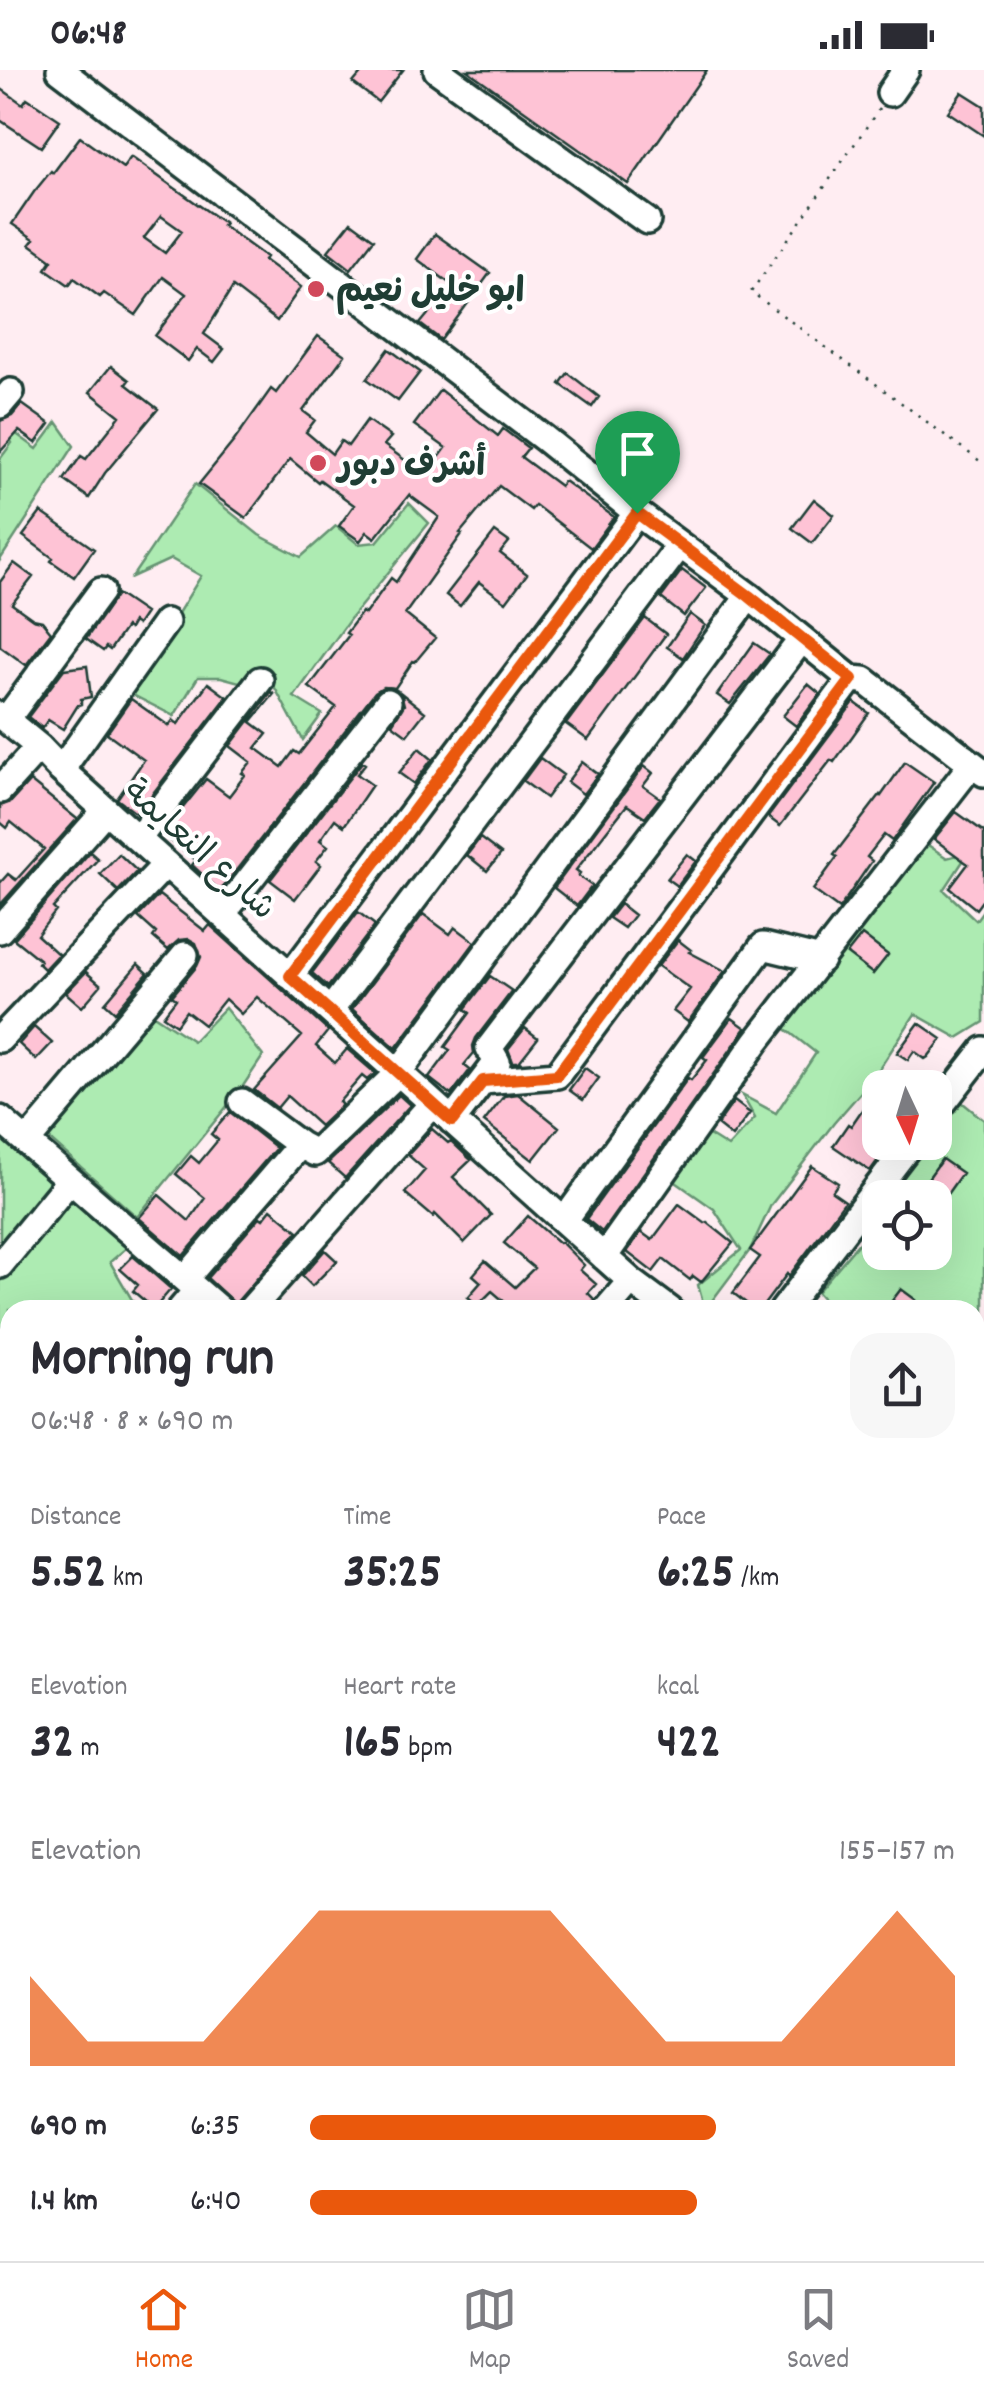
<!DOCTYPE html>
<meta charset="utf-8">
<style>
body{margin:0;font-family:Dekko,"Playpen Sans Arabic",sans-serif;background:#f7f7f7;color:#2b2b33;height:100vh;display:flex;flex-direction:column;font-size:38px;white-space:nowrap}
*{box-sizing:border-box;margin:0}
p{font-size:32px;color:#7c7c81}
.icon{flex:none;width:55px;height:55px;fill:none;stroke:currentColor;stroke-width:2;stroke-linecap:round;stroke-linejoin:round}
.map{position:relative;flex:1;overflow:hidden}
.sheet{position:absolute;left:0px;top:1230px;width:985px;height:962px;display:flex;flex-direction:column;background:#fff;border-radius:30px 30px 0 0;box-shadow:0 10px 40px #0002}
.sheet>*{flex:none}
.needle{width:65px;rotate:176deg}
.tools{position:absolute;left:862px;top:1000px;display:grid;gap:20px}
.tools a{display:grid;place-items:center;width:90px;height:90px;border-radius:20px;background:#fff;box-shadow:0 10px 40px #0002;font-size:50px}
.pin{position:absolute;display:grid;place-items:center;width:85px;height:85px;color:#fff;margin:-102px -42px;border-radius:50% 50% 50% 0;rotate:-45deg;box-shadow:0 0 10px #0007}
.pin .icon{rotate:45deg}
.round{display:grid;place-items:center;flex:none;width:105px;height:105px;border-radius:30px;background:#f7f7f7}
.head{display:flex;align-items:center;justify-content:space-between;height:170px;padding:0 30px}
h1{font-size:55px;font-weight:700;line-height:75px}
.stats{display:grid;grid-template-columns:repeat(3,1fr);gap:15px;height:170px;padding:10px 30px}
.stats div{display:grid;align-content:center}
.stats b{font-size:50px;font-weight:700}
.stats small{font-size:28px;font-weight:400}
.stats p{font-size:28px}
.chart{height:280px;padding:20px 30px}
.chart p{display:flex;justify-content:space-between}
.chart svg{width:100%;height:180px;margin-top:10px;fill:#ea580c;opacity:.7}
ul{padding:0 30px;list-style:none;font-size:32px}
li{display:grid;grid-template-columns:160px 120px 1fr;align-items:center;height:75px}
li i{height:25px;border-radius:12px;background:#ea580c}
.status{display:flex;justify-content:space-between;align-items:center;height:70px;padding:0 50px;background:#fff;direction:ltr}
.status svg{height:28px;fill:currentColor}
.menu{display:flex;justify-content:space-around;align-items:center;height:140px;border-top:2px solid #e1e1e2;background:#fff;font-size:28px;color:#7c7c81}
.menu a{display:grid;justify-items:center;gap:5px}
.menu .selected{color:#ea580c}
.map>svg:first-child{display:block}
.built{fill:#ffe0e9}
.green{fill:#adebb2;stroke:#669473;stroke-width:2.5}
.building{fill:#fec3d5;stroke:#1f3d34;stroke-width:2.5;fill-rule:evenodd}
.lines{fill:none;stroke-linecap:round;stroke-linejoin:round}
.minor-casing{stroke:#1f3d34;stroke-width:32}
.major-casing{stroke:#1f3d34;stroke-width:38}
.path{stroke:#1f3d34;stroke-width:2.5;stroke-dasharray:2.5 8;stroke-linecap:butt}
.minor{stroke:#fff;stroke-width:25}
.major{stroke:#fff;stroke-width:30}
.route-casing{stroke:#fff;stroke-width:20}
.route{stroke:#ea580c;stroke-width:12}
.poi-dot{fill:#d1495b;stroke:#fff;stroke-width:4}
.labels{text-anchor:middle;stroke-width:8;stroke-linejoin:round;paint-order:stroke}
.poi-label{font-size:35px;font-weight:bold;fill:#1f3d34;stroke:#fff;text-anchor:start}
.street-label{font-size:35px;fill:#1f3d34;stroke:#fff}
</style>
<div class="status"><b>06:48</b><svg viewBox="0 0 49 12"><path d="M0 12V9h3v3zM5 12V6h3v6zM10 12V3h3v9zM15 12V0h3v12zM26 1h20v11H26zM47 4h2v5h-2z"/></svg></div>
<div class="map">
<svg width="984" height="2191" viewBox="0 0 984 2191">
<rect width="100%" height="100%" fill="#ffedf2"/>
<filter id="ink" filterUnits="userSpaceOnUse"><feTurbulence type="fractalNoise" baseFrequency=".01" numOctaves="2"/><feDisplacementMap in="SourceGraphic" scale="20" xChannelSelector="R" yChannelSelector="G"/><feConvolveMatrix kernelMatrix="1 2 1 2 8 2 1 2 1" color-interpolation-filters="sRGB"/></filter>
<g filter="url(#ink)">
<path class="built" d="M0 2066 10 2078V2182L94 2183 101 2191H0Z"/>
<path class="green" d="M0 352 37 379 57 352 74 376 0 490V389L12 373Z
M195 414 259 465 301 487 336 456 358 474 377 472 409 433 429 453 350 549 294 627 322 644 303 670 267 603 243 613 221 607H198L174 646 129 623 201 506 171 489 132 507Z
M925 773 947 788 969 782 944 820 976 850 984 839V952L958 968 915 944 874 1007 834 1053 771 1135 750 1180 705 1240 698 1215 741 1180 714 1139 670 1108 701 1060 728 1077 755 1048 742 1025 776 1043 816 983 783 957Z
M225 938 263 986 241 1019 137 1147 46 1066 152 944 193 971Z
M958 1029 984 1050V1385L975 1380V1240H833L817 1222 880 1148V1182H935V1128L887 1127 928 1073 935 1072V1063Z
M0 1061 52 1115 0 1181Z
M76 1124 132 1173 110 1192 138 1240H10V1359L0 1372V1208L56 1141Z"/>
<path class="building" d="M364 0H403L378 32 353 13Z
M467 0H707L628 114Z
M0 18 23 34 27 28 60 50 41 77 0 50Z
M962 22 984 36V66L948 42Z
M80 67 123 98 131 87 224 153 222 155 266 187 264 190 301 217 277 251 233 217 204 264 224 279 214 292 197 279 188 291 155 266 186 224 163 207 136 245 104 223 100 227 74 208 69 215 46 199 52 190 30 174 34 169 12 154 34 122 51 101 53 103ZM161 146 182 161 165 183 144 168Z
M351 152 374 169 351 199 328 181Z
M435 164 490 203 441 270 420 254 452 215 417 189Z
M318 266 345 285 303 341 315 350 306 362 332 384 341 371 348 376 367 350 391 367 384 375 420 401 421 399 427 404 446 378 414 355 440 320 498 366 503 359 528 378 521 387 560 416 564 411 614 447 591 478 535 435 531 440 499 416 460 463 462 464 405 544 435 568 415 592 413 591 395 618 383 617 375 622 220 821 192 795 196 790 162 764 206 709 229 726 245 705 242 703 251 692 230 676 271 622 274 624 251 652 267 664 256 678 282 697 294 681 299 684 336 637 309 617 349 565 346 563 362 542 365 544 391 508 396 512 439 447 409 425 375 468 367 462 360 471 339 456 354 435 320 410 318 412 290 389 246 448 199 414 234 371 271 319 276 323Z
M389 279 420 302 398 331 367 309Z
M111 296 129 310 126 314 158 339 105 403 89 428 64 410 81 386 86 389 120 346 90 322Z
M568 303 599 327 592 337 560 314Z
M22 334 50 354 36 373 19 361 0 382V351L12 346Z
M814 429 834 445 812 473 792 458Z
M41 442 94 479 74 507 51 491 53 488 23 466Z
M495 462 509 472 500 483 527 504 506 532 479 512 460 536 446 525Z
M14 493 33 507 12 534 33 549 42 551 51 562 26 595 0 576V512Z
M682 500 706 518 684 546 661 528Z
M117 524 145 543 137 555 133 552 129 559 126 557 110 580 106 577 103 581 86 569Z
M690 544 705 555 683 588 667 577Z
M645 548 666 564 588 670 566 654Z
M754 573 770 584 730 634 717 625Z
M87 596 91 627 81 629V634L78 635 63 659 48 650 42 658 28 647 64 599Z
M208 613 227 627 137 744 117 729 144 690 107 663 131 629 169 656 173 650 178 654Z
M808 614 820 624 796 656 783 646Z
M401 623 425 642 407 665 392 654 404 635Z
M854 632 869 643 834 692 831 690 780 756 768 747Z
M419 678 432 689 414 714 399 703Z
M540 688 563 705 546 728 523 711Z
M362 692 365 694 357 704 372 715 344 756 335 749 320 770 328 776 316 791 321 795 295 829 270 810Z
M582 692 598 704 583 724 567 712Z
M905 692 934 712 892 771 884 765 867 787 872 791 839 839 813 820 837 787 834 785 880 725 881 726Z
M644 696 653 703 643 716 660 728 645 747 627 735 576 800 580 803 578 806 592 816 577 836 554 818Z
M30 711 77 749 0 835V813L8 804 16 810 44 779 11 752 7 758 0 752V736L11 732Z
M956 742 984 762V828L976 839 950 818 968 794 934 769Z
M480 768 501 784 487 801 467 785Z
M90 782 98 789 53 838 56 841 37 865 58 884 44 899 38 893 40 890 14 869Z
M119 784 137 801 118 821 100 804Z
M687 784 696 791 677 816 667 809Z
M159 825 205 861 210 855 328 961 316 976 335 993 347 979 375 1003 367 1010 362 1006 339 1032 342 1035 320 1056 287 1026 277 1038 254 1020 302 966 257 927 241 944 225 929 204 955 186 941 176 955 163 946 176 929 172 926 197 896 201 887 196 873 189 869 179 870 168 880 153 867 156 863 138 847Z
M620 834 634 845 624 858 609 848Z
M358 842 375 855 328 917 312 903Z
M423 844 450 864 455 857 475 872 396 978 352 939Z
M862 865 888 885 873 904 847 884Z
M678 870 691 880 689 882 725 901 688 952 673 941 690 919 658 896Z
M138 894 148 903 115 942 105 933Z
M86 902 101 915 82 937 66 923Z
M490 906 512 921 476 968 473 976 474 983 464 995 470 1000 451 1025 429 1008 450 980 445 977 470 943 465 939Z
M732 948 746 958 602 1162 586 1149 688 1008 691 1010 707 990 703 987Z
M919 953 942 969 928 987 925 989 914 981 908 990 897 983Z
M34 957 52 973 36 990 19 974Z
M525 958 538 968 519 992H513L508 979Z
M585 998 599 1008 583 1030 569 1020Z
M884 1003 905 1018H880V1075L886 1079 870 1101 833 1076 848 1054 851 1056 877 1018H874Z
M518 1024 559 1057 533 1090 484 1052 504 1026Z
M399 1025 410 1035 345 1108 328 1093Z
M734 1031 750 1043 732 1067 717 1055Z
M230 1042 276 1078 183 1186 139 1148 159 1125 189 1151 205 1128 176 1104 191 1086 199 1093 218 1070 211 1064Z
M432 1059 448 1073 451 1071 471 1090 453 1107 491 1145 464 1173 435 1144 433 1147 405 1123 425 1100 408 1085Z
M942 1089 962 1103 945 1127 914 1128Z
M812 1096 838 1113 832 1122 845 1131 789 1206 787 1204 760 1240H755L733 1223 760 1187 750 1180Z
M679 1134 705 1153 707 1152 733 1173 701 1212 693 1206 690 1210 663 1189 653 1202 627 1182 641 1162 652 1170Z
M271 1139 298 1161 235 1234 207 1208 260 1147 263 1149Z
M528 1146 559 1173 561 1172 584 1195 580 1200 596 1214 588 1223 594 1229 590 1240H514L492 1221 478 1235 468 1227 481 1212 473 1205 485 1191 515 1217 534 1198 504 1173Z
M325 1180 337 1191 312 1216 302 1206Z
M133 1186 171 1219 154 1239 133 1221 138 1215 120 1199Z
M901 1219 916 1230 909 1240H885Z"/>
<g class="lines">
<defs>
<path id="minor" d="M60 0 545 369 637 443 749 526 851 609 864 610 984 703
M437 0 647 151
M890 23 906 0
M0 335 11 322
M0 645 39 677 61 700 631 1211 670 1240
M6 650 101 521
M61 700 166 552
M0 720 39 677
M138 769 260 610
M222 845 388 632
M0 860 106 740
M290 906 637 443
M330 941 680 475
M0 969 166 794
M483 1011 557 1005 851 609
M242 1032 300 1075
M935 1043 984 980
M0 1049 220 1240
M452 1051 497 992 489 978 802 569
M27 1072 185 885
M564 1151 763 876 821 890
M604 1187 756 972 972 694
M0 1195 70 1110
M185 1209 300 1075 315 1083 398 1003 749 526
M180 1240 197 1220
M250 1240 432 1034
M606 1240 631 1211
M783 1240 912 1072
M975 1509 984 1517
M975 1543 984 1537
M0 1626 7 1619
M0 2038 10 2053
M110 2182 118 2191
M371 2182 380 2191
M496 2182 508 2191
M144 2191 148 2182
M418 2191 427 2182"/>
<path id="major" d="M975 1776 984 1773
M975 1798 984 1795
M0 1983 10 1975
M0 2014 10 2005"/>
</defs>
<use href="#minor" class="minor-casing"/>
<use href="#major" class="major-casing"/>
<path class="path" d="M879 39 751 222 984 394"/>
<use href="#minor" class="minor"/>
<use href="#major" class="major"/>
</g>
</g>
<g class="lines" filter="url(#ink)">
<defs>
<path id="route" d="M637 443 749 526 852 609 557 1005 483 1011 452 1051 290 906Z"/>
</defs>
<use href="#route" class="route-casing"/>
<use href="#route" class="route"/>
</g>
<g class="poi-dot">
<circle cx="316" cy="219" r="10"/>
<circle cx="318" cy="393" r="10"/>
</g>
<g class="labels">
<g class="poi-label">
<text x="336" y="231">ابو خليل نعيم</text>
<text x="338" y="405">أشرف دبور</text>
</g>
<g class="street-label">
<text transform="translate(201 778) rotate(42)" y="12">شارع النعايمة</text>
</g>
</g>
</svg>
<div class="tools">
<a><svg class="needle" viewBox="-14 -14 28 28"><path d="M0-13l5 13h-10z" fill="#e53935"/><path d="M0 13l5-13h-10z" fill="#7c7c81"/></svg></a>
<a><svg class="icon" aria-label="locate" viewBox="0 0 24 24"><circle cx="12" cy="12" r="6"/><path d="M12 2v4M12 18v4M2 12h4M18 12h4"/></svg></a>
</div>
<div class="pin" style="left:637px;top:443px;background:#1e9e55"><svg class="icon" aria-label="arrive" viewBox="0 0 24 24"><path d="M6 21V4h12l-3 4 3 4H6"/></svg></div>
<section class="sheet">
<div class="head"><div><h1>Morning run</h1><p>06:48 · 8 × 690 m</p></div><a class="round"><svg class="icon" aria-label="share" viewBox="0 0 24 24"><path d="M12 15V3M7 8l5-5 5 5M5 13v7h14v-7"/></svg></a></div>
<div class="stats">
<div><p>Distance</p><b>5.52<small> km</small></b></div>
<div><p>Time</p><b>35:25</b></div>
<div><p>Pace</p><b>6:25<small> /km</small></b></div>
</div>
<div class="stats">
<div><p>Elevation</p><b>32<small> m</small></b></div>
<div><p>Heart rate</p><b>165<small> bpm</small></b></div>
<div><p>kcal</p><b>422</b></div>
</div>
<div class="chart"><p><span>Elevation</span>155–157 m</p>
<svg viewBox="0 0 160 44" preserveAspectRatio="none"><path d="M0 44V22L10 38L20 38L30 38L40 22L50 6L60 6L70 6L80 6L90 6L100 22L110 38L120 38L130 38L140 22L150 6L160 22V44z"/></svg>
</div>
<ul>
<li><b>690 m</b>6:35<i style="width:63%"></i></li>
<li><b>1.4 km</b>6:40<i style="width:60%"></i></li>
</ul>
</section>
</div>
<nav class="menu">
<a class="selected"><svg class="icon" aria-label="home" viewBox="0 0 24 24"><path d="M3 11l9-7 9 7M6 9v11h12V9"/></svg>Home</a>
<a><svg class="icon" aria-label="map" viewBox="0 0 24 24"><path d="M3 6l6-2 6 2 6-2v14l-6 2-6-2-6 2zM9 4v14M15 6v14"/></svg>Map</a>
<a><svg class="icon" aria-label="saved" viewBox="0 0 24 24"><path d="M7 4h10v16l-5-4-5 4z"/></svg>Saved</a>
</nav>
